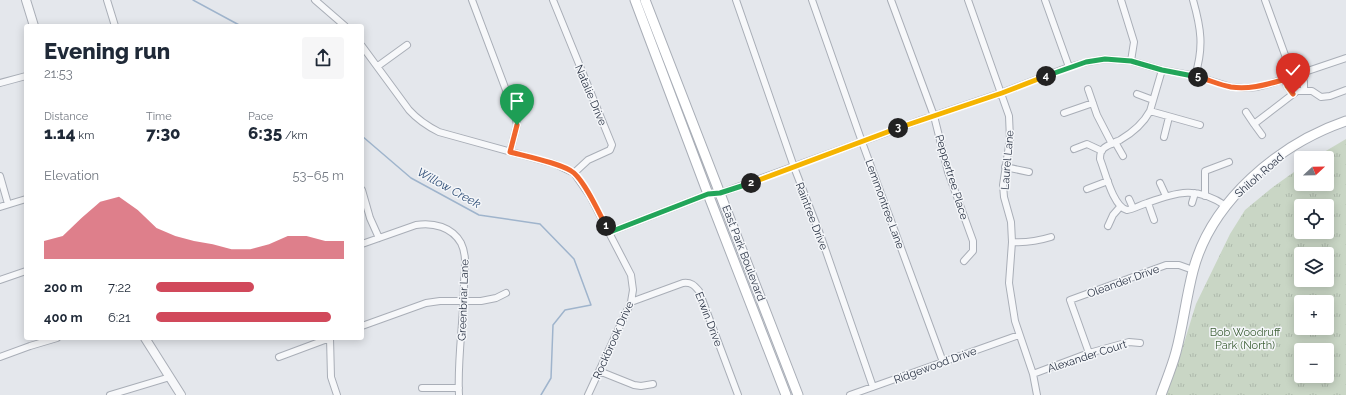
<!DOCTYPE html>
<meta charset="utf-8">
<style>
body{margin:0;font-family:Raleway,sans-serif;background:#f6f6f7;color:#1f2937;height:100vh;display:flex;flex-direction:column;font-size:15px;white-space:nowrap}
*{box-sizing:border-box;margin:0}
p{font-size:13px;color:#747a83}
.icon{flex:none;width:22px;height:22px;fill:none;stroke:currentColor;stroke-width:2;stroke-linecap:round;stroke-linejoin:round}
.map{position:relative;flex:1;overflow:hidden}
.sheet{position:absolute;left:24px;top:24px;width:340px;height:316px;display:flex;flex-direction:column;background:#fff;border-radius:4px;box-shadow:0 2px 10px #0003}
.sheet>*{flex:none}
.needle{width:26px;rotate:68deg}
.tools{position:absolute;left:1294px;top:151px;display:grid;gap:8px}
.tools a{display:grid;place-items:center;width:40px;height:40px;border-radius:4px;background:#fff;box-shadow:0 2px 10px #0003;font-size:20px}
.pin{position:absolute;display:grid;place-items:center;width:34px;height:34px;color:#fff;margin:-41px -17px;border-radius:50% 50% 50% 0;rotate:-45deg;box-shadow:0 0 4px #0007}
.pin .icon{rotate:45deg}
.km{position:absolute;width:20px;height:20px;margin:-10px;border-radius:50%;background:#222;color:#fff;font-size:11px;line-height:20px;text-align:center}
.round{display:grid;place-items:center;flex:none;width:42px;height:42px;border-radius:4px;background:#f6f6f7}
.summary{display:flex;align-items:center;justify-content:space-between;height:68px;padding:0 20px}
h1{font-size:22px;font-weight:800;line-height:30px}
.stats{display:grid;grid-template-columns:repeat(3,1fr);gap:6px;height:68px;padding:4px 20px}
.stats div{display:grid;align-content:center}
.stats b{font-size:17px;font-weight:800}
.stats small{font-size:11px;font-weight:400}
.stats p{font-size:11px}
.chart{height:112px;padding:8px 20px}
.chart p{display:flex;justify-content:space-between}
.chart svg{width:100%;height:72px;margin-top:4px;fill:#d1495b;opacity:.7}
ul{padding:0 20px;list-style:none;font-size:13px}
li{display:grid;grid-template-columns:64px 48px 1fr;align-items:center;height:30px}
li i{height:10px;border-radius:5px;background:#d1495b}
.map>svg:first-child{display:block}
.park{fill:url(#park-tufts);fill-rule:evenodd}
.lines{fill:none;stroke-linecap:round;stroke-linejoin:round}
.stream{stroke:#9fb4cc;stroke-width:1.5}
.minor-casing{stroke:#a9aeb7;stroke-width:8}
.tertiary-casing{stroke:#a9aeb7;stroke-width:10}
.secondary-casing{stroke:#a9aeb7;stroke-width:11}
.minor{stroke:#f7f8fa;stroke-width:6}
.tertiary{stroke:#f7f8fa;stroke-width:8}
.secondary{stroke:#fff;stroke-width:9}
.split-1-casing{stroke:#fff;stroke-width:8}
.split-2-casing{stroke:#fff;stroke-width:8}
.split-3-casing{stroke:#fff;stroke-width:8}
.split-4-casing{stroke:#fff;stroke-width:8}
.split-5-casing{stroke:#fff;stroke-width:8}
.split-6-casing{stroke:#fff;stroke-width:8}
.split-1{stroke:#f0652b;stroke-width:5}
.split-2{stroke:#22a559;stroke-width:5}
.split-3{stroke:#f5b400;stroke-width:5}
.split-4{stroke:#f5b400;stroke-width:5}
.split-5{stroke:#22a559;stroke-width:5}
.split-6{stroke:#f0652b;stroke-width:5}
.labels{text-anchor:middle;stroke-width:3;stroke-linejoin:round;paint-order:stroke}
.street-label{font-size:11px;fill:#2b3445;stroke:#f4f6f9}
.park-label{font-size:11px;fill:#3f6138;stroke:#f4f6f9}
.water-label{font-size:12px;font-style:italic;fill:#34527a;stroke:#f4f6f9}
</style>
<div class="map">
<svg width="1346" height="395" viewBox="0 0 1346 395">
<defs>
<pattern id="park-tufts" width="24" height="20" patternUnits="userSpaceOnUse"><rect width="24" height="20" fill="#c9d6c5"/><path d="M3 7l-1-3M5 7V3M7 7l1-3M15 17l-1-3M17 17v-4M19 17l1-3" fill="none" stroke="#adb8ab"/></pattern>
</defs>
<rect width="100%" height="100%" fill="#e4e7ec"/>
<path class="park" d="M1346 139V395H1165L1179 359 1196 304 1230 234 1245 210 1273 187 1301 167V184H1327V158H1314ZM1301 206H1327V232H1301ZM1301 254H1327V280H1301ZM1301 302H1327V328H1301ZM1301 350H1327V376H1301Z"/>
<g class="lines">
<path class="stream" d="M193 0 241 26
M362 136 411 178 479 215 540 224 574 259 591 305 565 310 553 325 551 378 541 395"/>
<defs>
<path id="minor" d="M107 0 115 26
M315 0 345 26
M472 0 515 114 517 125 510 152
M553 0 612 145 610 150 588 160 574 173
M736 0 794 167 820 234 873 387
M812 0 862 142 943 362
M891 0 934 116 948 172 973 241V251L964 261
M968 0 1009 116 1010 139 1003 185 1004 197 1011 222 1012 242 1009 283 1015 321 1033 374 1037 395
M1045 0 1069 67
M1121 0 1134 42 1131 61
M1193 0C1201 28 1204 47 1195 76
M1265 0 1293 77
M362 46 409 110C418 120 427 126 439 132L555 164 574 173 590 196 631 275 633 290 631 302 588 395
M378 66 407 45
M1162 70 1150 111C1143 124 1132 133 1120 140 1114 143 1107 145 1103 149 1100 152 1100 155 1100 159 1105 171 1113 207 1127 210 1134 209 1140 205 1147 203 1179 192 1196 186 1226 206
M1301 74 1304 82V90
M1286 79 1287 86 1293 94
M0 83 26 76
M1088 89 1097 115 1112 144
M1137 94 1153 100
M1150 111 1200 125
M1246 112 1254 124 1297 91H1312L1321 97 1330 96 1346 90
M1064 113 1093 103
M1254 124 1262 135
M1164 137 1169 117
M1115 142 1123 156
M1074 149 1087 144 1102 151
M1005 167 1029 172
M0 176 8 204
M1160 183 1166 196
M1087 189 1108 181
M362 190 370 218 379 238
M1205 196V171L1229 162
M1129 199 1133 208
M1148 203 1154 220
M1192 203 1195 193
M0 207 26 199
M1108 226 1113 215 1120 207
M610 232 708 194 721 193 921 120 1001 93 1069 67 1087 62 1105 59 1131 61 1162 70 1195 76 1231 87 1244 88 1257 87 1272 83 1346 58
M1012 242C1026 243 1038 241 1051 237
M362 244 416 225C433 222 452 227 461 243 467 255 465 270 464 282 464 319 457 359 459 395
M0 280 26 271
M631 302 683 283C691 282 694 285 699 291L738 395
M362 326 426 303 440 301H481L496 298 506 293
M330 338 331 377 337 395
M1089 353 1070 300 1166 265H1179L1193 270
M0 357 30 346 57 338
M279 357 330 338
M599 371 634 385 641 386 653 384
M1033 374 1089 353 1129 342 1140 343
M422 388H459
M110 395 170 377
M850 395 1019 335"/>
<path id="tertiary" d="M26 0 34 26
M145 338 181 395"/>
<path id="secondary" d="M635 0 708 194 786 395
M645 0 798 395
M1161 395C1166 381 1172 367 1176 352 1183 326 1186 298 1193 271 1211 201 1279 144 1346 121"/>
</defs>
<use href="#minor" class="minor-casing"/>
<use href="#tertiary" class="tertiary-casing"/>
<use href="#secondary" class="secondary-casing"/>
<use href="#minor" class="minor"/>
<use href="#tertiary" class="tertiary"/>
<use href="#secondary" class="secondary"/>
</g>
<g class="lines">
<defs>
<path id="split-1" d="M517 125 510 152C525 156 564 164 574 173 586 184 598 211 606 226"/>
<path id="split-2" d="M606 226 610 232 708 194 720 193 751 183"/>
<path id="split-3" d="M751 183 898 128"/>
<path id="split-4" d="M898 128 1002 93 1046 76"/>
<path id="split-5" d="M1046 76 1086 62 1105 59 1131 61 1162 70 1198 77"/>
<path id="split-6" d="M1198 77C1209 80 1220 85 1231 87 1250 90 1268 84 1286 79L1287 86 1293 94"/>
</defs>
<use href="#split-1" class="split-1-casing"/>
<use href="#split-2" class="split-2-casing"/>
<use href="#split-3" class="split-3-casing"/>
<use href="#split-4" class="split-4-casing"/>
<use href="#split-5" class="split-5-casing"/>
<use href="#split-6" class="split-6-casing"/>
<use href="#split-1" class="split-1"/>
<use href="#split-2" class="split-2"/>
<use href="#split-3" class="split-3"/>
<use href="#split-4" class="split-4"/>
<use href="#split-5" class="split-5"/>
<use href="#split-6" class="split-6"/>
</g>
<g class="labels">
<g class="street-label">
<text transform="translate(591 95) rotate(67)" y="4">Natalie Drive</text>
<text transform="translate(1007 160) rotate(-85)" y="4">Laurel Lane</text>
<text transform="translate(1259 175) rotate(-41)" y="4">Shiloh Road</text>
<text transform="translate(952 177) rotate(73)" y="4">Peppertree Place</text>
<text transform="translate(885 204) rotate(70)" y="4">Lemmontree Lane</text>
<text transform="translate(812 216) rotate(69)" y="4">Raintree Drive</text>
<text transform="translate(744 253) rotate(69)" y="4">East Park Boulevard</text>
<text transform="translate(1123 281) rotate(-20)" y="4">Oleander Drive</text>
<text transform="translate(463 300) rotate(-88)" y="4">Greenbriar Lane</text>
<text transform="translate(709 319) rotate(69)" y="4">Erwin Drive</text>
<text transform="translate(613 340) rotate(-66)" y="4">Rockbrook Drive</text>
<text transform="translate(1087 356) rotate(-18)" y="4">Alexander Court</text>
<text transform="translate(935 365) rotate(-20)" y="4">Ridgewood Drive</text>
</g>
<g class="park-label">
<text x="1245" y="336">Bob Woodruff<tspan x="1245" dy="13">Park (North)</tspan></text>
</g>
<g class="water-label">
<text transform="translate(449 188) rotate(29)" y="4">Willow Creek</text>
</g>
</g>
</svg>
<div class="tools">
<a><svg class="needle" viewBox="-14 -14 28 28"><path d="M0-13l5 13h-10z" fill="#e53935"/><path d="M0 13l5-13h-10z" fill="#747a83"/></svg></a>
<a><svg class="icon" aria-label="locate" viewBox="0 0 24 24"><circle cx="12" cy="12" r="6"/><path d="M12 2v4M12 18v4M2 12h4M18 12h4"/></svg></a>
<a><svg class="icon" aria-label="layers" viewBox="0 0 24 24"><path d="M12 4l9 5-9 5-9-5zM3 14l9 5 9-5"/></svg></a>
<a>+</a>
<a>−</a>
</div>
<div class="pin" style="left:517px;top:125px;background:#1e9e55"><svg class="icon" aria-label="arrive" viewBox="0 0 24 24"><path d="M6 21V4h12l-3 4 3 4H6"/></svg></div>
<div class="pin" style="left:1293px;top:94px;background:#d93025"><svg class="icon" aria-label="check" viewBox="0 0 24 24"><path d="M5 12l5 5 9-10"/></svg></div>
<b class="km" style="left:606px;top:226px">1</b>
<b class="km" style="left:751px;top:183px">2</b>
<b class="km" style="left:898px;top:128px">3</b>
<b class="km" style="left:1046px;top:76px">4</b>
<b class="km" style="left:1198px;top:77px">5</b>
<section class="sheet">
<div class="summary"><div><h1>Evening run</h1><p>21:53</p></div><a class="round"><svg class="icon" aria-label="share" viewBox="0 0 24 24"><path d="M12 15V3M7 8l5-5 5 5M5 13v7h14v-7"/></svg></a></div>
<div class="stats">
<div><p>Distance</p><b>1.14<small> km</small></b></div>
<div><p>Time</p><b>7:30</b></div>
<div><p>Pace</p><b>6:35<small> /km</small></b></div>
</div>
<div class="chart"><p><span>Elevation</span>53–65 m</p>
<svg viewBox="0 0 160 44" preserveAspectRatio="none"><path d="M0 44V33L10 30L20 19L30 9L40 6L50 14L60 25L70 30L80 33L90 35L100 38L110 38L120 35L130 30L140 30L150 33L160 33V44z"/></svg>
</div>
<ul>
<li><b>200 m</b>7:22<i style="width:52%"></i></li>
<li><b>400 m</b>6:21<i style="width:93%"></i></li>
</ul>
</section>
</div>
